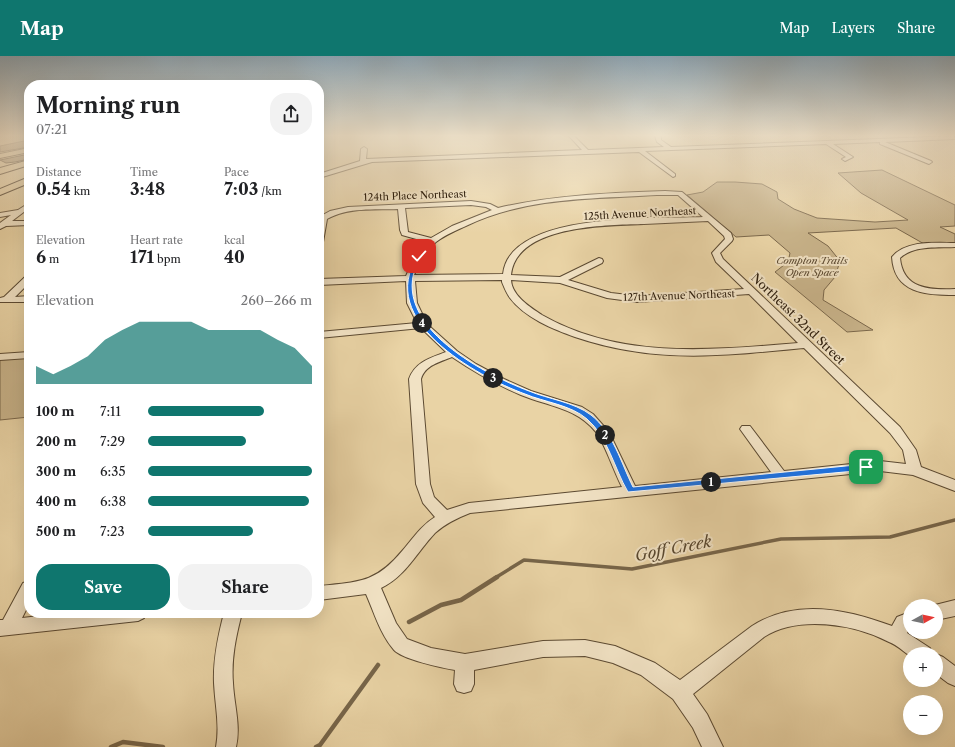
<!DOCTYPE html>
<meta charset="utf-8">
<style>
body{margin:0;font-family:"Libre Caslon Text",serif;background:#f2f2f2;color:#202124;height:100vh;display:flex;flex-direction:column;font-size:15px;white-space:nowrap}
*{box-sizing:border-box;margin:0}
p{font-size:13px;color:#757577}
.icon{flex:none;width:22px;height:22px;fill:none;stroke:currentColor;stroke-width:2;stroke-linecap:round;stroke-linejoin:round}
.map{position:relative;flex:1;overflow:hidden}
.sheet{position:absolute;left:24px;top:24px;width:300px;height:538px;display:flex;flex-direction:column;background:#fff;border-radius:16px;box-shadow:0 4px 16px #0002}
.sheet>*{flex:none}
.needle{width:26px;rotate:82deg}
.controls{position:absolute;left:903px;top:543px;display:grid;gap:8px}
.controls a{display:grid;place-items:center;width:40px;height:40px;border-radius:50%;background:#fff;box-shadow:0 4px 16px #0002;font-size:20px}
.pin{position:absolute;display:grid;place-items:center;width:34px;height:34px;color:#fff;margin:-17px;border-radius:8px;box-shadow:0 2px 6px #0006}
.km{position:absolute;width:20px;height:20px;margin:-10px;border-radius:50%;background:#222;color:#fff;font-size:11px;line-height:20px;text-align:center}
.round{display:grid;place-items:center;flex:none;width:42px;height:42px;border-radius:16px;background:#f2f2f2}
.summary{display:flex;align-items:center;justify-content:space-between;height:68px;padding:0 12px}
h1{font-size:22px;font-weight:700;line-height:30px}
.metrics{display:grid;grid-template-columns:repeat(3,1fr);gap:6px;height:68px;padding:4px 12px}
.metrics div{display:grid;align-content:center}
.metrics b{font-size:17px;font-weight:700}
.metrics small{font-size:11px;font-weight:400}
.metrics p{font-size:11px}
.chart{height:112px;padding:8px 12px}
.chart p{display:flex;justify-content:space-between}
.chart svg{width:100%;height:72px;margin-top:4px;fill:#0f766e;opacity:.7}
.cta{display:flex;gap:8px;margin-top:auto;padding:8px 12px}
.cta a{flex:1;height:46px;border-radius:16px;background:#0f766e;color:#fff;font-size:16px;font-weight:700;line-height:46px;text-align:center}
.cta a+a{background:#f2f2f2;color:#202124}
ul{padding:0 12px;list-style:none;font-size:13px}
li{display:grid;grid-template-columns:64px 48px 1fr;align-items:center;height:30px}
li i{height:10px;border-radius:5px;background:#0f766e}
header{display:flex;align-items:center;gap:24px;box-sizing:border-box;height:56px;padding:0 20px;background:#0f766e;color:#fff}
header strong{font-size:19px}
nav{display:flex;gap:22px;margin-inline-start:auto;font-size:14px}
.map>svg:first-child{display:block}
.green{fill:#c9b48b;stroke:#7b684c}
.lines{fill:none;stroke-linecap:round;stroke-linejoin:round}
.stream-far1{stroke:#776549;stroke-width:3.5}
.stream{stroke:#776549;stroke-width:4.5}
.building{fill:#8f7c5c;stroke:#2d1d0c}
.minor-casing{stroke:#5c4a32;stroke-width:2}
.major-casing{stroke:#2d1d0c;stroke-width:2}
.highway-casing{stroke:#2d1d0c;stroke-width:2}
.minor{fill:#f1e2c4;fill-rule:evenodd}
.major{fill:#e9d3a5;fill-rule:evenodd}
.highway{fill:#e9d3a5;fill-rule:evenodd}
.route{fill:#1a73e8;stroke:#fff}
.labels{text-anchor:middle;stroke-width:4;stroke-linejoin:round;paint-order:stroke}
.far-street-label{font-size:10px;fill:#2d1d0c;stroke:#f1e2c4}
.far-park-label{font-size:10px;font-style:italic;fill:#5c4a32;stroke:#f1e2c4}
.street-label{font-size:12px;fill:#2d1d0c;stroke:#f1e2c4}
.near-water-label{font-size:16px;font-style:italic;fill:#58472f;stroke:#f1e2c4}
</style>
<header>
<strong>Map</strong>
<nav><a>Map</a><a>Layers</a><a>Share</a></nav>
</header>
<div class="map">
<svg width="955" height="691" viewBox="0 0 955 691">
<rect width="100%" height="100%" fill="#e9d3a5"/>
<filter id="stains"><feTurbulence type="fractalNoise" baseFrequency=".005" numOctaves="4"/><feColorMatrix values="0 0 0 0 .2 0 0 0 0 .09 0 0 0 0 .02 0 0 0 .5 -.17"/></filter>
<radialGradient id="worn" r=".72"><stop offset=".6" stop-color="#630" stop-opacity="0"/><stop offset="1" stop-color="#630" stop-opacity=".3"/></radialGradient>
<path class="green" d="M882 114 955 149V170L940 171 955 178V187L926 189 896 172 808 177 828 190 840 205 835 221 824 234 823 244 873 274 847 276 775 216 788 206 790 197 769 179 736 181 687 139 703 136 717 126H735L762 128 777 136 778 143 794 153 817 162 875 166 908 164 861 137 838 117Z
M29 300V361L0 364V302Z"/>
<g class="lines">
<path class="stream-far1" d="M495 522 524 504 632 513 781 483 890 481 955 464"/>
<path class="stream" d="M409 566 441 549 461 544 497 521
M111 691 123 686 163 691
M316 691 320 689 378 609"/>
</g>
<path class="building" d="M29 84V91L0 96V90Z
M29 98V103L15 106 6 107 0 104Z"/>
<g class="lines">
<defs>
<path id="minor" d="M569 80H574L588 94 664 91 657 86 655 80H661V84L671 91 954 80 955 83 885 86 931 105 932 106 929 108 880 88V86L833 88 853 101 845 105 842 103 846 101 826 88 645 95 675 118V120L673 121 639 96 372 106 319 122V118L360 105 361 93 364 91 367 93 366 103 582 94Z
M665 135 682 136 731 177 733 183 732 185 720 197 723 203 900 371 916 394 921 411 955 424V435L913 419 880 415 470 457C457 462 445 468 435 477 417 496 405 521 381 532L396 567 407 583 431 592 465 598 543 585 585 584 615 590 655 607 680 624 752 570C795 542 847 553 892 570L897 561 910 556V572L907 577 930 592 932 598H910V600C903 595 897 589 889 586 855 568 798 559 764 581L693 638 707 658 723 691H702L693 672 673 643 641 619 613 607 585 600 543 601 474 614V628L471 635 464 637 457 635 454 628 455 614C442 612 402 603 394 594 380 578 374 556 366 538L319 544V530C359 526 376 527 403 494 413 482 422 469 435 461L423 447 416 428 409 323C415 306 430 302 446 296L421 272 319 282V276L417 267 407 247 406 225 319 229V223L406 220 415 201 427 186 402 179 400 174 398 153C374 154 348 151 327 163L323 186 319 188V168L321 160 330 155 348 151 471 145 490 148 498 152C553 139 609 137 665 135ZM657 139H678L703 161C657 163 510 155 503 218L414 219C419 208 426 194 436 186 445 179 457 174 468 169 527 141 593 143 657 139ZM471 149 486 151 492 154 452 170 431 182 408 176 405 152ZM708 165 724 180 725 183 712 197 716 206 744 233 637 240 611 237 568 224 602 207 603 205 602 203 599 202 560 221 511 219C516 169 607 169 644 168 665 167 686 166 708 165ZM502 224V226C504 231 507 238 510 242 525 262 553 273 575 281 654 308 723 300 804 292L890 377 903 394 906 408 880 405 784 415 750 370H742L740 373 771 416 635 430 609 376 593 358 582 351 531 335 504 323 476 308 457 295 427 268 417 247 415 225ZM511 224 560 227 607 242 637 246 749 238 798 287C712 294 621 304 542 259 530 251 512 240 511 224ZM452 301C474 316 497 329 521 339 550 351 575 351 596 376 604 386 615 418 622 431L469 447 447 454 434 441 430 428 421 323C425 309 440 306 452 301Z
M29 147V152L12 165H29V169L6 170 0 173V167L11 159 0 161V157L18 154Z
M955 187V191C938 192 914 189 900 202 903 233 929 234 955 233V239C925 239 894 237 892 201 906 184 935 187 955 187Z
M29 219V227L15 241 29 240V246H0V242L4 241 26 220Z
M29 296V302L0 304V298Z
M29 525V548L22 562 66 557H147L144 562 138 565 0 580V564H3L23 527Z
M955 544V560L936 564V550H931Z
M224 557H242C236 580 231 603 233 627 234 649 241 669 236 691H216C220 669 215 649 214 627 213 603 218 580 224 557Z
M936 598 943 601 955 610V630L948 627 936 618Z"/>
<path id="major" d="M29 92V96L0 102V98Z"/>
<path id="highway" d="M29 104V109L0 118V112Z
M29 121V127L0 139V133Z"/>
</defs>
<use href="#minor" class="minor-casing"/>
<use href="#major" class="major-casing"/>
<use href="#highway" class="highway-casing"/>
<use href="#minor" class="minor"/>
<use href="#major" class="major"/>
<use href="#highway" class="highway"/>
</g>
<linearGradient id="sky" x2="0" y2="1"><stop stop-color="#8fa8b8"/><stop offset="0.45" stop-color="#f5ebd6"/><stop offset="1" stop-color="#f5ebd6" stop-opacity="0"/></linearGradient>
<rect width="955" height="177" fill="url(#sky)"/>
<path class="route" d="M418 200H421C382 265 481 317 529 335 548 343 574 346 591 359 613 376 621 407 633 431L866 408 870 411 866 414 628 436C614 412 608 381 587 363 571 349 544 346 525 338 476 320 375 264 418 200Z"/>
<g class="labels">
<g class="far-street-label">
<text transform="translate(415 139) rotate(-2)" y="4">124th Place Northeast</text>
<text transform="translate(640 157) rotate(-3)" y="4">125th Avenue Northeast</text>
<text transform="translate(679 239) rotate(-2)" y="4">127th Avenue Northeast</text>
</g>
<g class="far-park-label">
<text x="812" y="208">Compton Trails<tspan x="812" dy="12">Open Space</tspan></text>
</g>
<g class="street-label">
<text transform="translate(798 263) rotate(44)" y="4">Northeast 32nd Street</text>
</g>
<g class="near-water-label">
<text transform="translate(673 492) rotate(-11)" y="6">Goff Creek</text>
</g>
</g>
<rect width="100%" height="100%" filter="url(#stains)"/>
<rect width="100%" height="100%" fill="url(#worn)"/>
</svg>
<div class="controls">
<a><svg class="needle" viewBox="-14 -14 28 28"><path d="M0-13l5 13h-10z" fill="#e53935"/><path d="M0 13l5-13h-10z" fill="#757577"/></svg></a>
<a>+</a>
<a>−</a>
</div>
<div class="pin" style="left:866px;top:411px;background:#1e9e55"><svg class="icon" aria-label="arrive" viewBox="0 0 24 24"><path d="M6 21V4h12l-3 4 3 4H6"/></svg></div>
<div class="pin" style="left:419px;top:200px;background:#d93025"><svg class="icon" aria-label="check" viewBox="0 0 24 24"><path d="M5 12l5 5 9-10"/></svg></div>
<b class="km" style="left:711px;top:426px">1</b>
<b class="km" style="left:605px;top:379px">2</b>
<b class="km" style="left:493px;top:322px">3</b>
<b class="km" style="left:422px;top:267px">4</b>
<section class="sheet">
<div class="summary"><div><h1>Morning run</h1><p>07:21</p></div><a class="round"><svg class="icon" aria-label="share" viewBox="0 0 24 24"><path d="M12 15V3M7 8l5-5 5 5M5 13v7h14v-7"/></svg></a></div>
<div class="metrics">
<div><p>Distance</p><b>0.54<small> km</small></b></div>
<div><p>Time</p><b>3:48</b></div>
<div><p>Pace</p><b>7:03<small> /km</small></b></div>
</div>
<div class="metrics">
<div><p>Elevation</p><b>6<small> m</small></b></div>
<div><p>Heart rate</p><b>171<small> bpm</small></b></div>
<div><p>kcal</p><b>40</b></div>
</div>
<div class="chart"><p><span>Elevation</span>260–266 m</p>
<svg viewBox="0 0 160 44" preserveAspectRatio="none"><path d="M0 44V33L10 38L20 33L30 27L40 17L50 11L60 6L70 6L80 6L90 6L100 11L110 11L120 11L130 11L140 17L150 22L160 33V44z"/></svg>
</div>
<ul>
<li><b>100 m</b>7:11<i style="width:71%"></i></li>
<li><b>200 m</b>7:29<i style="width:60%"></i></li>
<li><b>300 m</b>6:35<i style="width:100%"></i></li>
<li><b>400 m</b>6:38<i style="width:98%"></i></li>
<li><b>500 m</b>7:23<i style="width:64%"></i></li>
</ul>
<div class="cta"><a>Save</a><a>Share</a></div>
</section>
</div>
